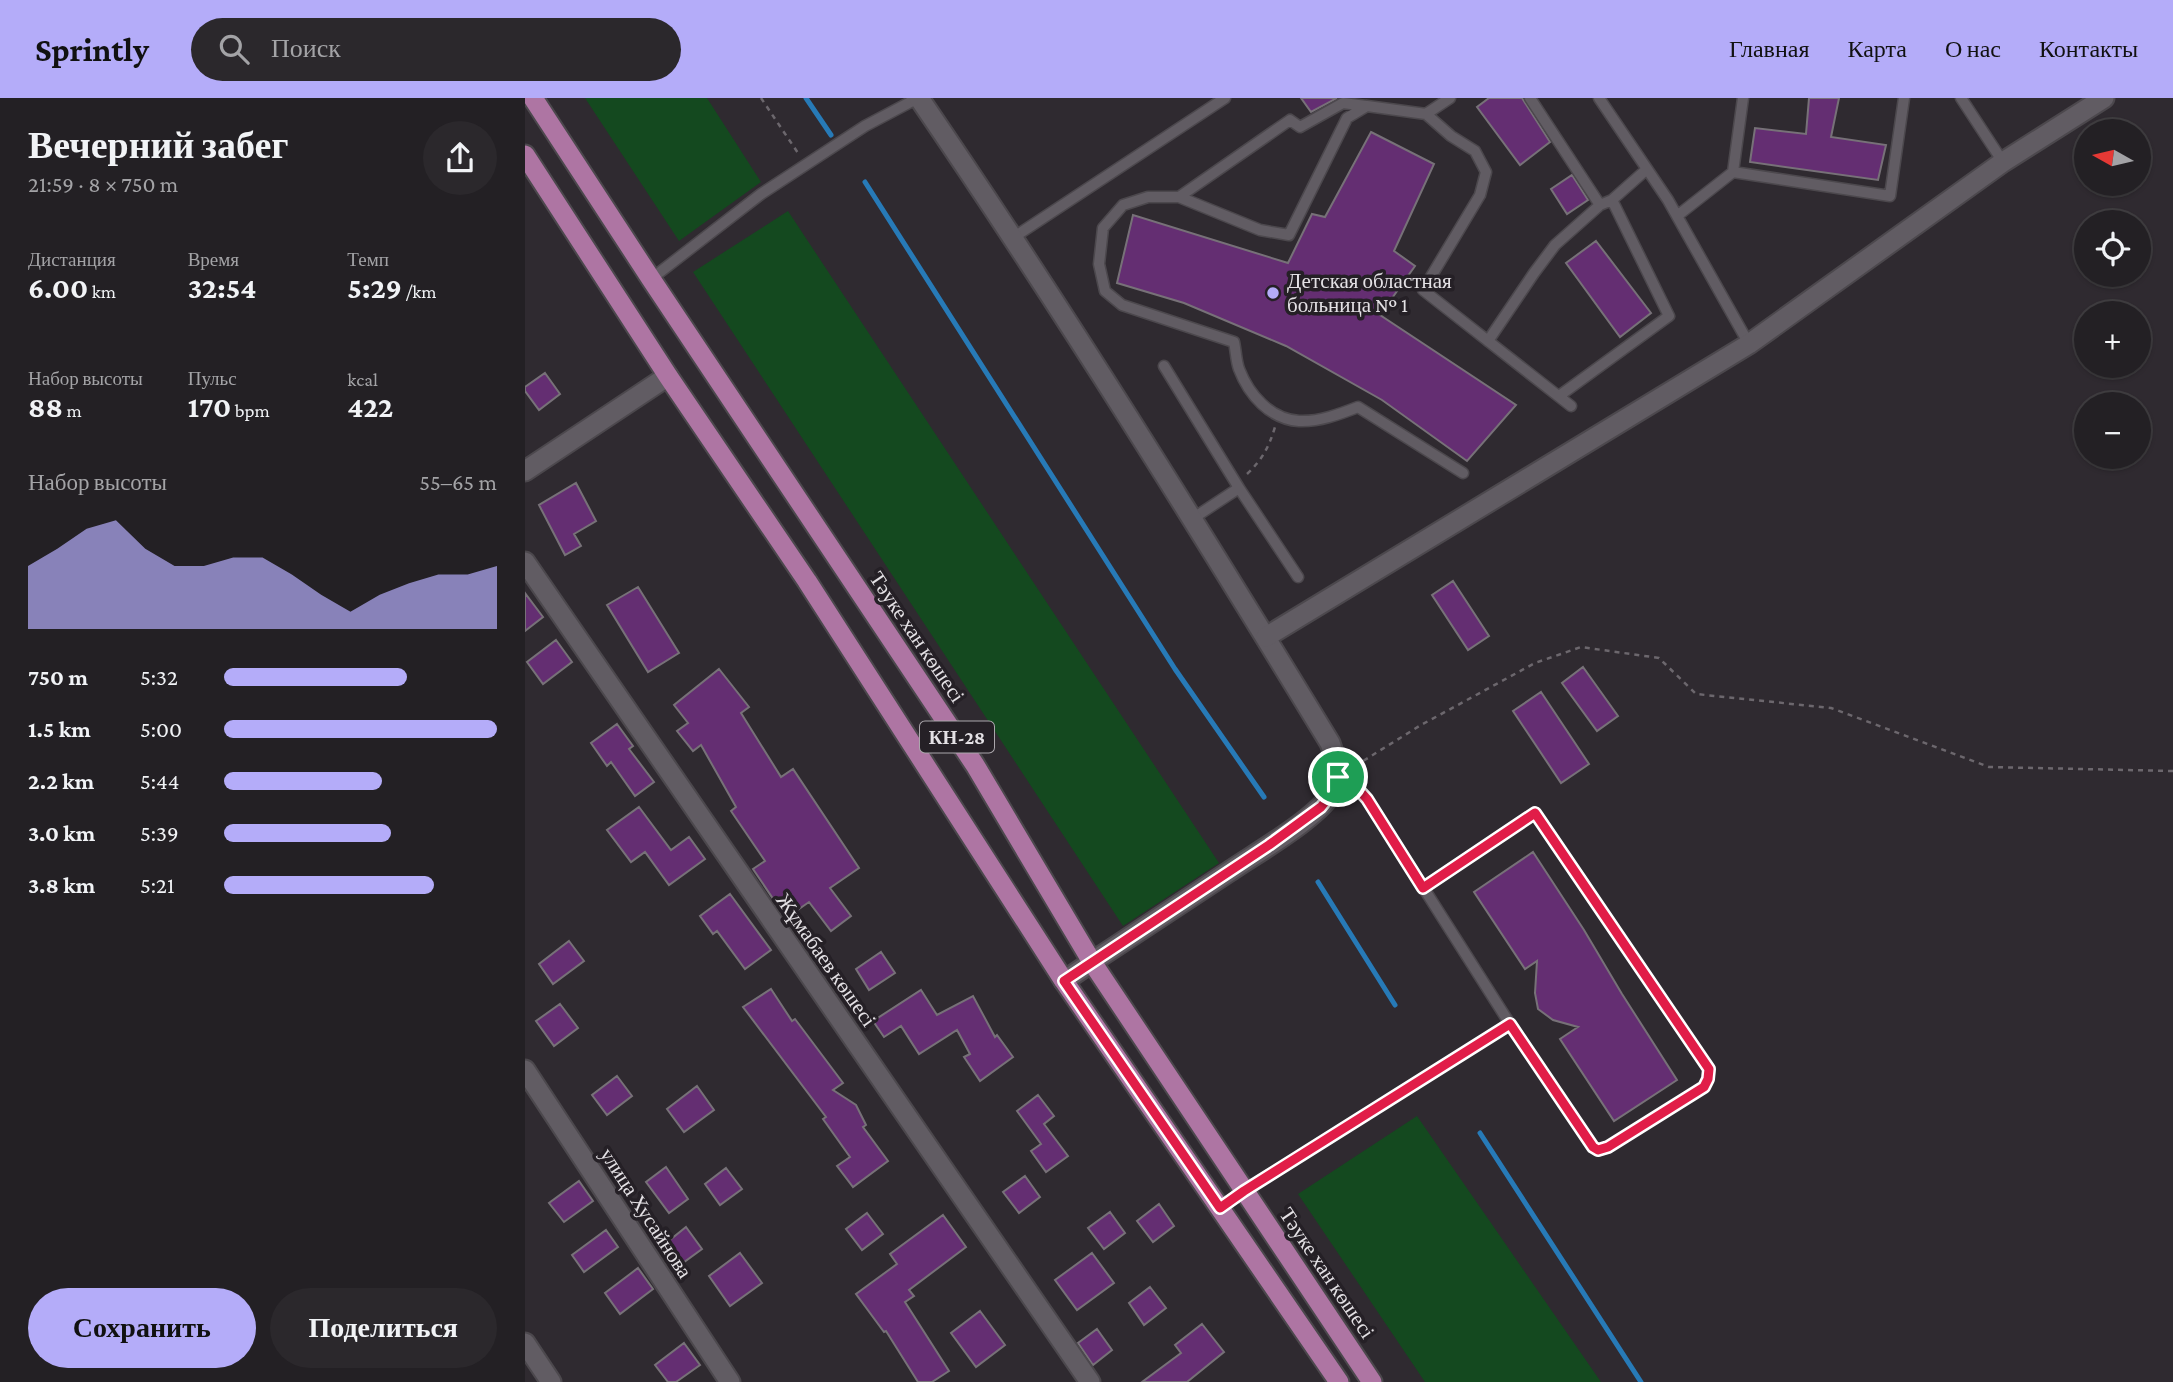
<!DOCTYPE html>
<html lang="ru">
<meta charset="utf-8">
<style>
body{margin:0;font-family:"Crimson Pro",serif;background:#2b282c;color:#f1f3f6;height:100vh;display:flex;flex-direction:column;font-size:26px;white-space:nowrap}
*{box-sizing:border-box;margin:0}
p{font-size:23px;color:#a3a3a6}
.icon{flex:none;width:38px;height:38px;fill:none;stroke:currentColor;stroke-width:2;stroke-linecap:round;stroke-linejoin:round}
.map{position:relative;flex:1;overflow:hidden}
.drawer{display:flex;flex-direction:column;background:#232024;width:525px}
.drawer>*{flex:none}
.needle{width:46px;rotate:278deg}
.tools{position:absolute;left:1549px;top:21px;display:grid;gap:14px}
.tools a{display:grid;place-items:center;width:77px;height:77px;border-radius:50%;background:#232024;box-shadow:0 2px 5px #0004,0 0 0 2px #403e41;font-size:35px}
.pin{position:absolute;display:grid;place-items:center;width:60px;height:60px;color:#fff;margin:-30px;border:4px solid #fff;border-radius:50%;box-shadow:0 2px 7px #0007}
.round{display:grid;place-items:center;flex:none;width:74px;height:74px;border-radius:37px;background:#2b282c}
.head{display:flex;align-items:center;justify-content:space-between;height:119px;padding:0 28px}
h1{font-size:38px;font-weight:700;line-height:52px}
.metrics{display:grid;grid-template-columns:repeat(3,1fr);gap:10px;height:119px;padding:7px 28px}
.metrics div{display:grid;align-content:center}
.metrics b{font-size:30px;font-weight:700}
.metrics small{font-size:19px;font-weight:400}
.metrics p{font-size:19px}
.chart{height:196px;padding:14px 28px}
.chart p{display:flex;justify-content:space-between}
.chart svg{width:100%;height:126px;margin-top:7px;fill:#b4acf9;opacity:.7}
.cta{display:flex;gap:14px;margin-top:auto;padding:14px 28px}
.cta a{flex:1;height:80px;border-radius:42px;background:#b4acf9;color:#111;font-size:28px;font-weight:700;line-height:80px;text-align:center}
.cta a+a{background:#2b282c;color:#f1f3f6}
ul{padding:0 28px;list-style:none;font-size:23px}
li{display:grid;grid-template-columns:112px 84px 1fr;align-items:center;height:52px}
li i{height:18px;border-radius:9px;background:#b4acf9}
header{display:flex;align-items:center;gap:42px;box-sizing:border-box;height:98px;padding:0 35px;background:#b4acf9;color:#111}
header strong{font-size:33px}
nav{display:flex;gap:38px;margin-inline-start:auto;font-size:24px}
.search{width:490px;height:63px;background:#2b282c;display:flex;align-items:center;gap:18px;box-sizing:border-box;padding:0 24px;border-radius:38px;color:#a3a3a6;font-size:26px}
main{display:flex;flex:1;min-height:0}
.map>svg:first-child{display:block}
.green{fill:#14491f}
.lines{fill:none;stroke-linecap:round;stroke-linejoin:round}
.stream{stroke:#277ab7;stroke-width:5}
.building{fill:#642e72;stroke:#777178;stroke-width:2}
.service-casing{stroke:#4c484d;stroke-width:13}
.minor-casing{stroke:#4c484d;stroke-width:23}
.tertiary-casing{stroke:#4c484d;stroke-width:23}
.primary-casing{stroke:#4c484d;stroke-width:23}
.path{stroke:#6c676d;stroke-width:2.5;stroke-dasharray:5 5;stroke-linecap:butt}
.service{stroke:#615c63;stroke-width:10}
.minor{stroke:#615c63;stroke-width:19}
.tertiary{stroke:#615c63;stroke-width:19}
.primary{stroke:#ae75a3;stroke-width:19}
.route-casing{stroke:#fff;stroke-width:14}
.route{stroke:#e11d48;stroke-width:9}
.poi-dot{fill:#b4acf9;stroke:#252026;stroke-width:2.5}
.labels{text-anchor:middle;stroke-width:7;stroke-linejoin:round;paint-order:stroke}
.shield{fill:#252026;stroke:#aba7ac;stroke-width:2}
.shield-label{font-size:19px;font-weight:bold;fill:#e4e1e5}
.poi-label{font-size:21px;fill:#e4e1e5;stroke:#252026;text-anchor:start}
.street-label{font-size:21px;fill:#e4e1e5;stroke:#252026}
</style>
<header>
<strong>Sprintly</strong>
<div class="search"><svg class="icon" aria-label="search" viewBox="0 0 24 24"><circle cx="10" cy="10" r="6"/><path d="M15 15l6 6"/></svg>Поиск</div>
<nav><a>Главная</a><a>Карта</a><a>О нас</a><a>Контакты</a></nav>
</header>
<main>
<section class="drawer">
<div class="head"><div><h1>Вечерний забег</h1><p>21:59 · 8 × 750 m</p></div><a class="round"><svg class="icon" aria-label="share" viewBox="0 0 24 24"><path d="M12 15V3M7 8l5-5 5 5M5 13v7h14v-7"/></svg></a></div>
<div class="metrics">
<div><p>Дистанция</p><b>6.00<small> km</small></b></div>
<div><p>Время</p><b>32:54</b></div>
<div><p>Темп</p><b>5:29<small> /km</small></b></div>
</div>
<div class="metrics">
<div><p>Набор высоты</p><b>88<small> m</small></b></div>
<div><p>Пульс</p><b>170<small> bpm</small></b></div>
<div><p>kcal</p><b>422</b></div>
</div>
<div class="chart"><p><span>Набор высоты</span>55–65 m</p>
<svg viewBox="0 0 160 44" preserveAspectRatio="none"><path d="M0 44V22L10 16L20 9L30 6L40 16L50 22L60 22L70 19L80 19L90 25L100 32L110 38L120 32L130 28L140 25L150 25L160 22V44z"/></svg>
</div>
<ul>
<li><b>750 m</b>5:32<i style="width:67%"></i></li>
<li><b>1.5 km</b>5:00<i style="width:100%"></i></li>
<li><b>2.2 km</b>5:44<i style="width:58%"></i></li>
<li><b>3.0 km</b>5:39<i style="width:61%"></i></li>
<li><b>3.8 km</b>5:21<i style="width:77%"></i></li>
</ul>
<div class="cta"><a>Сохранить</a><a>Поделиться</a></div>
</section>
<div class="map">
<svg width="1648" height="1284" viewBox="0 0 1648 1284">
<rect width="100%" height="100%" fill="#2f2a30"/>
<path class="green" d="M60 0H182L236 84 154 143Z
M263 113 694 765 598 828 168 174Z
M892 1018 1076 1284H900L773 1096Z"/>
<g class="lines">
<path class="stream" d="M281 0 306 37
M340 84 650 571 739 699
M793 784 870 907
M955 1035 1116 1284"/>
</g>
<path class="building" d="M776 0H812L786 14Z
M964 0H997L1025 44 995 67 952 9Z
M1284 0H1314L1306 39 1361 47 1353 82 1225 64 1230 30 1281 36Z
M846 34 909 66 869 153 890 168 855 217 991 307 942 363 857 302 761 248 659 205 592 185 608 117 763 165 787 116 800 119Z
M1047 77 1063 102 1042 116 1026 91Z
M1071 143 1126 215 1095 239 1041 165Z
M20 275 35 296 14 312 0 293V289Z
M51 385 71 423 49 436 56 448 40 457 14 407Z
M928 483 964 538 943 552 907 497Z
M113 489 154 555 123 574 82 507Z
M0 495 18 519 0 533Z
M31 542 47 564 18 586 2 564Z
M1058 569 1093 618 1072 633 1037 585Z
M194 571 224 609 216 615 256 679 268 671 334 770 305 790 326 818 306 833 284 804 261 820 228 771 240 763 206 713 211 709 176 647 168 653 152 633 163 625 149 607Z
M1016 594 1064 666 1036 685 988 613Z
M92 626 108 648 104 651 129 684 110 698 86 664 82 668 66 645Z
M114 709 146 752 164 739 180 761 144 787 120 754 106 764 82 732Z
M1008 754 1059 832 1097 896 1152 982 1089 1023 1035 941 1053 929 1028 922 1013 911 1010 895 1012 863 1000 871 949 794Z
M205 796 246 852 220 871 192 833 188 836 175 818Z
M44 843 59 863 28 886 14 866Z
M356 854 370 875 344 892 331 871Z
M246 891 267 923 270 921 318 985 308 992 331 1007 341 1027 338 1029 363 1063 328 1089 312 1068 325 1059 298 1021 301 1019 218 909Z
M396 892 412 917 448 898 470 939 472 937 488 959 455 983 439 959 445 956 432 932 394 956 376 928 359 939 348 923Z
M35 906 53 930 29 948 11 923Z
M92 978 107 998 82 1017 67 997Z
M172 988 189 1012 159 1034 142 1011Z
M513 997 529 1018 519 1026 543 1058 521 1074 506 1053 516 1046 492 1013Z
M141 1069 163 1101 144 1115 121 1084Z
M201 1070 217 1091 195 1107 180 1086Z
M500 1078 515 1099 494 1115 478 1094Z
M54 1083 68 1103 39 1124 24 1105Z
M634 1106 649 1128 628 1144 612 1123Z
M585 1114 600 1135 579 1151 563 1130Z
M342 1115 358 1136 337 1152 321 1131Z
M418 1117 441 1149 384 1192 389 1198 380 1204 424 1273 407 1284H393L361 1233 359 1234 331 1196 372 1166 365 1156Z
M161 1129 177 1151 155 1167 140 1146Z
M81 1132 93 1149 59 1174 47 1157Z
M215 1155 237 1185 205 1208 184 1178Z
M567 1155 589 1185 552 1212 530 1182Z
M113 1170 128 1191 95 1216 80 1195Z
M625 1189 641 1210 619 1227 604 1205Z
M455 1213 480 1247 451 1269 426 1235Z
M677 1226 699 1254 662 1284H617L656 1255 650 1247Z
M572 1231 587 1252 568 1267 553 1245Z
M159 1245 175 1267 151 1284H143L130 1267Z"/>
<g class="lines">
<defs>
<path id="service" d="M925 0 901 16 842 8 822 20 764 137 735 132 654 99H623L598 107 578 130 574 166 580 193 597 207 709 244C711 253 711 263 714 271 724 297 745 321 774 323 794 324 815 316 833 309L938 375
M1005 0 1075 107 1087 102 1122 71
M1074 0 1143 102 1224 246
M1436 0 1478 64
M901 16 926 38 950 53 961 74 955 97 898 192 1046 308
M1208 74 1365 98 1379 0
M654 99 765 22 775 29 818 5 841 8
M1152 118 1208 74 1218 0
M489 139 700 0
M126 181 236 96 340 28 393 0
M963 243 1009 175 1030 147 1075 107
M639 268 714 390
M1034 298 1144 218 1087 102
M667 421 714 390 773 479
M898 790 1010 715 1184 971 1183 981 1179 989 1083 1049 1073 1052 1068 1049 985 926
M695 1110 719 1093 985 926 842 701 832 690 813 679"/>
<path id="minor" d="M394 0C538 211 672 427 805 645 810 660 816 675 809 691 797 718 731 755 705 773 659 803 613 834 567 864
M0 373 143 278
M0 464 565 1284
M0 972 205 1284
M0 1245 26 1284"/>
<path id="tertiary" d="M741 539 1224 246 1478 64 1579 0
M539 883 567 864"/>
<path id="primary" d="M8 0 126 181 450 667 567 864 847 1284
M0 57 143 278 282 483 539 883 814 1284"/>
</defs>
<use href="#service" class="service-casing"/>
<use href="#minor" class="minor-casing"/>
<use href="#tertiary" class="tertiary-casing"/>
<use href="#primary" class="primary-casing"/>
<path class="path" d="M236 0 273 55
M722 376C737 362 744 349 750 329
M830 668 896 627 1010 565 1056 549 1134 560 1171 596 1306 610 1464 669 1648 673"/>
<use href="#service" class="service"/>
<use href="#minor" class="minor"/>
<use href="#tertiary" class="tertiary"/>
<use href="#primary" class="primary"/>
</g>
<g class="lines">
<defs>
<path id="route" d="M813 679 832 690 842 701 898 790 1010 715 1184 971 1183 981 1179 989 1083 1049 1073 1052 1068 1049 985 926 719 1093 695 1110 539 883 744 747 796 709 808 694Z"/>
</defs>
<use href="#route" class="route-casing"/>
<use href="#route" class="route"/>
</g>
<circle class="poi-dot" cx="748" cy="195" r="7"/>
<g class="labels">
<rect class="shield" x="395" y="623.5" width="74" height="31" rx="5"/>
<g class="shield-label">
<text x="432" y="646">КН-28</text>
</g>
<g class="poi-label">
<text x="762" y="190">Детская областная<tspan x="762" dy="24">больница № 1</tspan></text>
</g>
<g class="street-label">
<text transform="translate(392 539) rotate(56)" y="7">Тәуке хан көшесі</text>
<text transform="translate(301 862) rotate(55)" y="7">Жұмабаев көшесі</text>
<text transform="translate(121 1115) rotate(57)" y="7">улица Хусайнова</text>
<text transform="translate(802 1175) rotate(56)" y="7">Тәуке хан көшесі</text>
</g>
</g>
</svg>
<div class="tools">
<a><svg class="needle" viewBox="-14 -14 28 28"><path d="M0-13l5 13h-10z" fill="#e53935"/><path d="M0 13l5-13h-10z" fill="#a3a3a6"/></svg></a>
<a><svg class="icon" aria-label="locate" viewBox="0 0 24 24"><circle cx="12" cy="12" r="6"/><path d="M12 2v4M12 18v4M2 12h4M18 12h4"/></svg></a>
<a>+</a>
<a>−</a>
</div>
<div class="pin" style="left:813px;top:679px;background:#1e9e55"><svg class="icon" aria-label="arrive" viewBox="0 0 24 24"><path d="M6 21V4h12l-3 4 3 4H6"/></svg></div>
</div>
</main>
